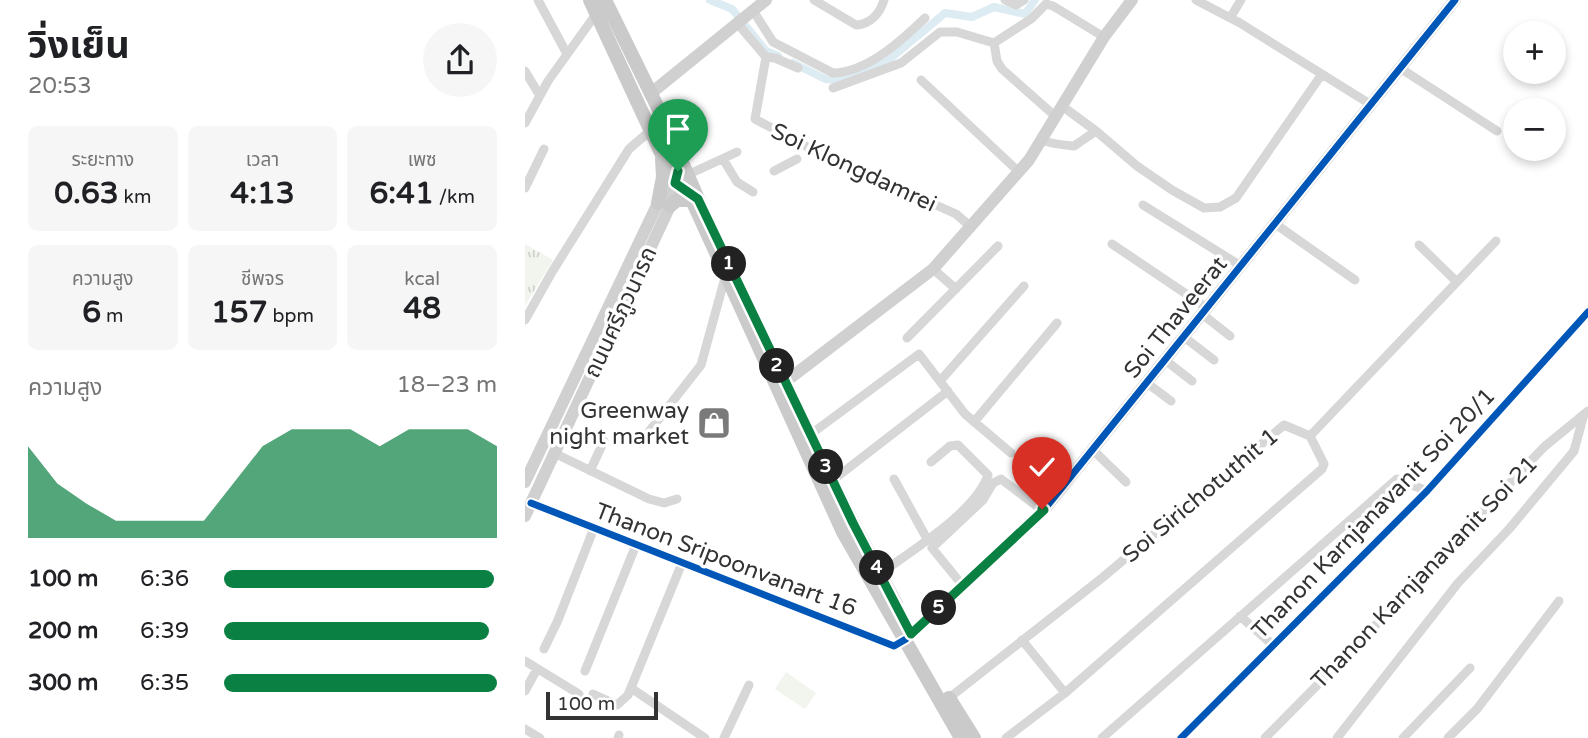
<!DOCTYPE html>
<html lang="th">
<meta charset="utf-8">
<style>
body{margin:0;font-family:"Varela Round","Noto Sans Thai",sans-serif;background:#f6f6f6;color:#202124;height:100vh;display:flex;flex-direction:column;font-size:26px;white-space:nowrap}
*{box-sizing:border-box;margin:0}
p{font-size:23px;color:#757577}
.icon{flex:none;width:38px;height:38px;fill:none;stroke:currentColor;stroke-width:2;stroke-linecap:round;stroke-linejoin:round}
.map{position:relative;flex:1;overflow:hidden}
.details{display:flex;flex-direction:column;background:#fff;width:525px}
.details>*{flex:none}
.controls{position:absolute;left:978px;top:21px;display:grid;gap:14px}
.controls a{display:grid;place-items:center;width:63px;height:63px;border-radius:50%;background:#fff;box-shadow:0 4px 10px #0003;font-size:35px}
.scale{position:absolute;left:21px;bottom:18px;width:112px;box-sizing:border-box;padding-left:7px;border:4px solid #333;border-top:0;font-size:19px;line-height:24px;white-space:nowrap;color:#333;-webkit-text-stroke:5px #fff;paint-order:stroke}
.pin{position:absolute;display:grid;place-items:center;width:60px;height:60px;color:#fff;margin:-72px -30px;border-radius:50% 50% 50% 0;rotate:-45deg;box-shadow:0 0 7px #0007}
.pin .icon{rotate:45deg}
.km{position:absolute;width:35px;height:35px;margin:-18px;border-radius:50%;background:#222;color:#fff;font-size:19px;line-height:35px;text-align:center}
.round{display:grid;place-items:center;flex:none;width:74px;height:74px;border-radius:37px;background:#f6f6f6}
.headline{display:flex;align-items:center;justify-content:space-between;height:119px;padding:0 28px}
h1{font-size:38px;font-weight:700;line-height:52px}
.metrics{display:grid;grid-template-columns:repeat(3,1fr);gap:10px;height:119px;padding:7px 28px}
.metrics div{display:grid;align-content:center;border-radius:10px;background:#f6f6f6;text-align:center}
.metrics b{font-size:30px;font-weight:700}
.metrics small{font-size:19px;font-weight:400}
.metrics p{font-size:19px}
.chart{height:196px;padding:14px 28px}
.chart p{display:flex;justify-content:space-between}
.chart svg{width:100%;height:126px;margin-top:7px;fill:#0b8043;opacity:.7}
ul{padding:0 28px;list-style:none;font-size:23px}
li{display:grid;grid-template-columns:112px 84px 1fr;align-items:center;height:52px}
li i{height:18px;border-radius:9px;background:#0b8043}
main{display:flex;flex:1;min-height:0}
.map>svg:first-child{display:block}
.grass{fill:url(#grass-tufts)}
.garden{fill:#f1f5ed}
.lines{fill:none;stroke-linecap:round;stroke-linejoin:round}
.canal{stroke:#ddebf3;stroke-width:8}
.street{stroke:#d7d7d7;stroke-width:9}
.secondary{stroke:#d0d0d0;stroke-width:12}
.primary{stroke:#cacaca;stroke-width:14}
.cycleway-casing{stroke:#fff;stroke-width:11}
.cycleway{stroke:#0057b8;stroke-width:7}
.route-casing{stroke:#fff;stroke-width:14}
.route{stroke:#0b8043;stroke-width:9}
.labels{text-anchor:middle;stroke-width:7;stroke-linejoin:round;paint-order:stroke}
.street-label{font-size:23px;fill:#333;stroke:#fff}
.poi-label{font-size:23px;fill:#333;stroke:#fff;text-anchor:end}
</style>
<main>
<section class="details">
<div class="headline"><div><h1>วิ่งเย็น</h1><p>20:53</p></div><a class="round"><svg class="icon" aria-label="share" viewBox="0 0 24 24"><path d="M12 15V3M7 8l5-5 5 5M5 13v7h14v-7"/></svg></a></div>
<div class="metrics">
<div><p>ระยะทาง</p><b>0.63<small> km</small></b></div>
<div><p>เวลา</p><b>4:13</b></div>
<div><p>เพซ</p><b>6:41<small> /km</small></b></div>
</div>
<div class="metrics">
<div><p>ความสูง</p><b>6<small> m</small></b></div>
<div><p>ชีพจร</p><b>157<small> bpm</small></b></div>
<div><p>kcal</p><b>48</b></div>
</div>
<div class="chart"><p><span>ความสูง</span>18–23 m</p>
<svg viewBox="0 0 160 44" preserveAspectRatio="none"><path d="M0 44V12L10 25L20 32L30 38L40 38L50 38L60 38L70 25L80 12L90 6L100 6L110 6L120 12L130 6L140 6L150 6L160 12V44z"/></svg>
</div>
<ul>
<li><b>100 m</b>6:36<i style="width:99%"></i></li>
<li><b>200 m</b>6:39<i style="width:97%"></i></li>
<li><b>300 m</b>6:35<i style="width:100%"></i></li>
</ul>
</section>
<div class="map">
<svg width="1063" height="738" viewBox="0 0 1063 738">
<defs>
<pattern id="grass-tufts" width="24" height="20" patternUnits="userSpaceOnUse" patternTransform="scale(1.75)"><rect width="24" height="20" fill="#f1f5ed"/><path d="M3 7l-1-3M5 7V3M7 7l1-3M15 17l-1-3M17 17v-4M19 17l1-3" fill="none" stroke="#cfd2cc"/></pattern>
</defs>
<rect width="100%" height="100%" fill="#fff"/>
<path class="grass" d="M0 244 28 260 0 306Z"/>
<path class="garden" d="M261 672 291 693 280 709 250 689Z"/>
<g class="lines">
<path class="canal" d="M185 0 207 9 241 51 253 56
M268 63 300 79 311 80 365 59 420 13 447 17 469 7 500 14 510 0"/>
<path class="street" d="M13 0 42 54
M289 0 331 25C346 24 355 13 359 0
M480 0 491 5 499 0
M671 0 715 23 845 104
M229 12 248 42 308 73C343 72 377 40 400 18
M705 18 716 0
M213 24 241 57 230 119 292 152 431 214 446 227
M469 43 472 61 477 69 530 116
M241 57 250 58 273 68
M875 68 972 131
M0 71 15 96
M396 80 494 172
M308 88 376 63 415 32H432L469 43 506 19 521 4 528 6 579 37
M537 106 571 131
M0 123 23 81 71 14
M517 140C526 144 538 145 549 146L571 131 612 166 647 190 679 208 695 207 711 198 797 74
M198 159 212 182 228 192
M249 171 272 159
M160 176 212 152
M0 188 19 149
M618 205 716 266
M749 223 830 280
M587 244 682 308
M894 245 932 282
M408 269 431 289
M677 314 705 336
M0 320 27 272 104 149 126 130
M659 337 689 360
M382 338 473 246
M640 360 667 381
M415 381 499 286
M622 383 646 401
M449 422 532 323
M286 434 394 354 440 414 486 453
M785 436 971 241
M115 443 176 365 201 274
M568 450 601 482
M29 453 124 499 139 503 152 499
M65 471 79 441
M369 479 402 539
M308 480 423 391
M6 503 369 646 381 639
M355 574C387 550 451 512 463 475L433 445 425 446 406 462
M438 586 407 548 458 500 468 483 476 479 518 511
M715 616 748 645
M497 640 540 693
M19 649 33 620 69 528
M0 661 54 694
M60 671 111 545
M106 688 180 738
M0 691 12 669
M68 694 92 705 103 695 157 563
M424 698 577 578 759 425 785 436
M0 729 15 738
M93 738 94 735
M199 738 224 685
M481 738 540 693 797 469 799 464 785 436
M577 738 872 479 902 491
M656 738 902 491 1063 312
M740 738 829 648 1019 447 1063 411
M812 738 933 583 985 528 1049 451 1059 414
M878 738 945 668
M923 738 952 709 1034 601"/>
<path class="secondary" d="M125 94 241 0
M260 382 408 269 504 160 579 37 607 0
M0 482 133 203 139 196
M0 516 145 206 152 176
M381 639 518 511 930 0"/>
<path class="primary" d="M65 0 150 183 167 200 318 532 436 738
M80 0 136 114 174 201
M133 203 138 177 137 159
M145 206 152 200H167
M264 391 328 523 371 604
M424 698 449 738"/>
<defs>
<path id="cycleway" d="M6 503 369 646 381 639 518 511 930 0
M656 738 902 491 1063 312"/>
</defs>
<use href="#cycleway" class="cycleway-casing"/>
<use href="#cycleway" class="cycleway"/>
</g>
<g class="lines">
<defs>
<path id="route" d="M153 171 150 183 173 199 328 523 386 634 519 510 517 509"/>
</defs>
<use href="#route" class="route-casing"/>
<use href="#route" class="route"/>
</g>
<defs>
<symbol id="shop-square" viewBox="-11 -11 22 22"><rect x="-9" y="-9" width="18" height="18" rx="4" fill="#7a7a7a" stroke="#fff"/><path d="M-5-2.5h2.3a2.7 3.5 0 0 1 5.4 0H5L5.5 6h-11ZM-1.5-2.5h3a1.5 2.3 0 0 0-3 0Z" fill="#fff"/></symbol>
</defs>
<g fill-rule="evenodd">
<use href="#shop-square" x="170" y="404" width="38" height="38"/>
</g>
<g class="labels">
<g class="street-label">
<text transform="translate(329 167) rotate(25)" y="8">Soi Klongdamrei</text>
<text transform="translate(95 312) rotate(-65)" y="8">ถนนศรีภูวนารถ</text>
<text transform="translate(650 317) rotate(-51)" y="8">Soi Thaveerat</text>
<text transform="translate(675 495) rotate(-40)" y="8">Soi Sirichotuthit 1</text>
<text transform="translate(848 513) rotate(-46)" y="8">Thanon Karnjanavanit Soi 20/1</text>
<text transform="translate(201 559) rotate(21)" y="8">Thanon Sripoonvanart 16</text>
<text transform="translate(899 572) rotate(-46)" y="8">Thanon Karnjanavanit Soi 21</text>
</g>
<g class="poi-label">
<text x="164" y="418">Greenway<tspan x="164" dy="26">night market</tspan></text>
</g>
</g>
</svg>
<div class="controls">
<a>+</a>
<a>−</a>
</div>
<div class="scale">100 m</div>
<div class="pin" style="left:153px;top:171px;background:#1e9e55"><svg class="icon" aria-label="arrive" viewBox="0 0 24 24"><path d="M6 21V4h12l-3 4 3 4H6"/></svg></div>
<div class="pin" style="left:517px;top:509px;background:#d93025"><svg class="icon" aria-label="check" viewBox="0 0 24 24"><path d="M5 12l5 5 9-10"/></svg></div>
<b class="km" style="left:204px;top:264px">1</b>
<b class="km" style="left:252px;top:366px">2</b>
<b class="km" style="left:301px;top:467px">3</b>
<b class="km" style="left:352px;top:568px">4</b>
<b class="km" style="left:414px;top:608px">5</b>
</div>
</main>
